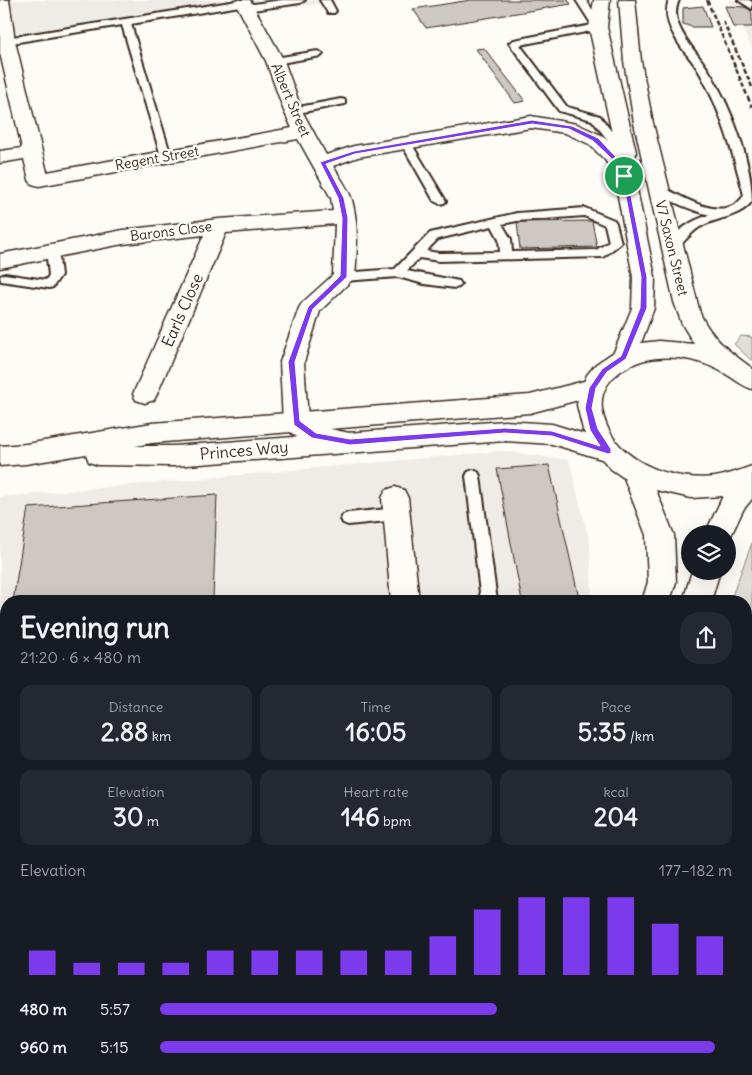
<!DOCTYPE html>
<meta charset="utf-8">
<style>
body{margin:0;font-family:Delius,sans-serif;background:#242831;color:#f1f3f6;height:100vh;display:flex;flex-direction:column;font-size:19px;white-space:nowrap}
*{box-sizing:border-box;margin:0}
p{font-size:16px;color:#9ea1a6}
.icon{flex:none;width:28px;height:28px;fill:none;stroke:currentColor;stroke-width:2;stroke-linecap:round;stroke-linejoin:round}
.map{position:relative;flex:1;overflow:hidden}
.sheet{position:absolute;left:0px;top:595px;width:752px;height:480px;display:flex;flex-direction:column;background:#171b24;border-radius:20px 20px 0 0;box-shadow:0 5px 20px #0002}
.sheet>*{flex:none}
.tools{position:absolute;left:681px;top:525px;display:grid;gap:10px}
.tools a{display:grid;place-items:center;width:55px;height:55px;border-radius:50%;background:#171b24;box-shadow:0 5px 20px #0002;font-size:25px}
.pin{position:absolute;display:grid;place-items:center;width:42px;height:42px;color:#fff;margin:-21px;border:2px solid #fff;border-radius:50%;box-shadow:0 1px 5px #0007}
.round{display:grid;place-items:center;flex:none;width:52px;height:52px;border-radius:20px;background:#242831}
.overview{display:flex;align-items:center;justify-content:space-between;height:85px;padding:0 20px}
h1{font-size:28px;font-weight:700;line-height:38px}
.figures{display:grid;grid-template-columns:repeat(3,1fr);gap:8px;height:85px;padding:5px 20px}
.figures div{display:grid;align-content:center;border-radius:12px;background:#242831;text-align:center}
.figures b{font-size:25px;font-weight:700}
.figures small{font-size:14px;font-weight:400}
.figures p{font-size:14px}
.chart{height:140px;padding:10px 20px}
.chart p{display:flex;justify-content:space-between}
.chart svg{width:100%;height:90px;margin-top:5px;stroke:#7c3aed;stroke-width:6}
ul{padding:0 20px;list-style:none;font-size:16px}
li{display:grid;grid-template-columns:80px 60px 1fr;align-items:center;height:38px}
li i{height:12px;border-radius:6px;background:#7c3aed}
.map>svg:first-child{display:block}
.built{fill:#efece7}
.green{fill:#e1ded7;stroke:#8e847a}
.building{fill:#cdc8c2;stroke:#3b2a1e}
.lines{fill:none;stroke-linecap:round;stroke-linejoin:round}
.service-casing{stroke:#3b2a1e;stroke-width:4}
.minor-casing{stroke:#3b2a1e;stroke-width:3}
.tertiary-casing{stroke:#3b2a1e;stroke-width:3}
.secondary-casing{stroke:#3b2a1e;stroke-width:3}
.service{fill:#fdfcf7;fill-rule:evenodd}
.minor{fill:#fdfcf7;fill-rule:evenodd}
.tertiary{fill:#fdfcf7;fill-rule:evenodd}
.secondary{fill:#fdfcf7;fill-rule:evenodd}
.rail{stroke:#3b2a1e;stroke-width:2.5;stroke-dasharray:5 2.5;stroke-linecap:butt}
.route{fill:#7c3aed;stroke:#fff;fill-rule:evenodd}
.labels{text-anchor:middle;stroke-width:4.5;stroke-linejoin:round;paint-order:stroke}
.far-street-label{font-size:14px;fill:#3b2a1e;stroke:#fdfcf7}
.street-label{font-size:16px;fill:#3b2a1e;stroke:#fdfcf7}
</style>
<div class="map">
<svg width="752" height="1075" viewBox="0 0 752 1075">
<rect width="100%" height="100%" fill="#fdfcf7"/>
<filter id="ink" filterUnits="userSpaceOnUse"><feTurbulence type="fractalNoise" baseFrequency=".02" numOctaves="2"/><feDisplacementMap in="SourceGraphic" scale="10" xChannelSelector="R" yChannelSelector="G"/><feConvolveMatrix kernelMatrix="1 2 1 2 8 2 1 2 1" color-interpolation-filters="sRGB"/></filter>
<g filter="url(#ink)">
<path class="built" d="M0 0H344L258 12 253 1 0 41Z
M728 0H752V48L735 15Z
M502 451 569 460 590 544 592 601H6V736L0 727V497Z
M6 1009V1069H367L363 1075H0V1017Z"/>
<path class="green" d="M741 336 752 337V361L734 344Z
M752 543V1075H565L567 1069H746V601H730Z"/>
<path class="building" d="M471 0H568L571 4 426 28 413 9Z
M703 6 711 27H692L683 24V8Z
M725 6 744 7 749 9 752 13V27H733Z
M484 48 525 101 515 103 476 49Z
M592 221 597 247 520 249 517 222Z
M549 465 578 594 579 601H522L497 469Z
M217 495 213 598 167 601H13L28 508Z
M1 853 6 861V899L0 904Z
M29 1069H167L172 1075H34Z"/>
<g class="lines">
<defs>
<path id="service" d="M243 0 248 3 246 5 131 24 171 156 166 159 161 156 122 25 0 45V39Z
M282 0H305L300 3 246 11 241 8 246 5Z
M320 0H330L336 11 334 13H328Z
M576 0H586L603 27 601 29 520 45 567 107 600 116 617 139 627 167 626 169H618L617 167 607 139 592 120 559 111 509 43 514 40 592 25Z
M669 0H679C675 9 675 17 679 26 686 43 699 55 709 71 730 105 752 160 752 201 740 218 717 217 700 227 690 232 683 246 673 249L667 245C678 229 692 220 710 215 690 210 672 202 654 191L652 189 654 187C662 185 669 191 676 194 697 205 729 220 744 195 733 154 722 113 701 75 694 61 682 51 675 37 668 25 664 13 669 0Z
M738 0H749L752 2V9Z
M318 51 323 54 321 56 275 64 270 61 275 58Z
M341 99 345 100V104L293 114 288 111 293 108Z
M406 140 411 143 446 201 444 203 440 204 434 201 401 143Z
M585 208 614 220 616 223 621 243 603 257 439 261 419 258 407 271 459 281 461 284 459 287 455 288 424 284 398 277 344 281 338 277 344 273 395 269 430 233 517 213ZM584 216 605 225 609 242 596 250 512 252 511 239 502 224 517 221ZM492 226 499 239 500 252 439 253 426 251 438 239Z
M52 246 58 250 61 275 53 287 49 288 1 281 0 276 5 274 46 280 49 275 46 250Z
M473 470 478 472 480 476 497 601H481L466 476 468 472Z
M397 508 402 510 404 514 402 518 397 520 348 525 343 523 341 519 343 515 348 513Z"/>
<path id="minor" d="M0 0H9L15 41 47 172 292 128 284 111 266 61 234 0H250L284 61 302 111 326 155 354 146 531 116 577 124 603 136 620 153 634 175 631 179 624 181 617 179 605 160 589 144 565 133 531 128 358 157 333 166C339 176 348 188 352 200 359 225 357 252 355 277L320 311 304 362 308 419 321 427 359 435 363 442 359 449C337 456 295 444 283 423L280 362 299 308 302 303 333 275 335 224 226 233 157 394 154 400 145 403 136 400 133 394 204 235 123 244 0 268V254L123 230 219 219 333 211 331 198 298 139 39 186 32 184 29 180 24 159 0 163V151L22 148 0 53Z
M395 487 404 490 408 498 419 601H391L382 498 386 490Z
M0 728 6 730V766L0 764Z
M6 963V1005L0 1007V965Z"/>
<path id="tertiary" d="M592 379 601 382 604 388 601 394 530 413 152 443 135 446H174L505 421 552 424 617 444 621 451 617 458 608 461 552 444 505 441 174 466 98 465 89 462 86 454 26 464 0 466V446L26 444 152 423 530 395Z"/>
<path id="secondary" d="M594 0H610L607 27 636 152 634 175 655 277 654 308 641 343 659 341 694 344 682 324 674 302 634 123 624 61 619 0H635L641 61 653 123 700 313C711 338 731 353 752 368V389C743 386 737 381 729 376 714 366 696 360 679 358 658 356 638 359 621 371 608 380 600 393 602 409 610 460 670 482 715 477 728 475 740 470 752 466V499L743 510 728 542V534H705L723 496 691 498 656 490 674 535 676 582 670 601H642L648 582 646 535 624 478 611 469 593 449 583 430 577 405 579 393 587 375 596 364 614 352 632 308 633 277 614 175 616 152 589 27Z
M692 571H720L711 601H683Z
M440 1069H479L477 1075H438Z
M514 1069H554L552 1075H512Z"/>
</defs>
<use href="#service" class="service-casing"/>
<use href="#minor" class="minor-casing"/>
<use href="#tertiary" class="tertiary-casing"/>
<use href="#secondary" class="secondary-casing"/>
<use href="#service" class="service"/>
<use href="#minor" class="minor"/>
<use href="#tertiary" class="tertiary"/>
<use href="#secondary" class="secondary"/>
<path class="rail" d="M707 0 752 107
M723 21 752 87"/>
</g>
</g>
<path class="route" d="M532 120 572 126 598 138 615 156 627 176 647 277V308L626 359 607 372 596 388 592 408 598 429 611 449V453L608 454 552 436 505 433 350 445 312 438 294 425 288 362 308 307 340 276 342 218 338 198 320 162 354 151ZM532 124 569 129 593 141 611 158 622 176 641 277 640 308 621 356 602 369 589 388 585 408 590 430 600 446 552 431 505 428 350 439 316 433 300 421 295 362 313 309 347 277 348 218 344 198 326 164 355 154Z"/>
<g class="labels">
<g class="far-street-label">
<text transform="translate(291 100) rotate(67)" y="5">Albert Street</text>
<text transform="translate(157 158) rotate(-10)" y="5">Regent Street</text>
<text transform="translate(171 231) rotate(-7)" y="5">Barons Close</text>
<text transform="translate(672 248) rotate(76)" y="5">V7 Saxon Street</text>
</g>
<g class="street-label">
<text transform="translate(182 310) rotate(-66)" y="6">Earls Close</text>
<text transform="translate(244 450) rotate(-5)" y="6">Princes Way</text>
</g>
</g>
</svg>
<div class="tools">
<a><svg class="icon" aria-label="layers" viewBox="0 0 24 24"><path d="M12 4l9 5-9 5-9-5zM3 14l9 5 9-5"/></svg></a>
</div>
<div class="pin" style="left:624px;top:176px;background:#1e9e55"><svg class="icon" aria-label="arrive" viewBox="0 0 24 24"><path d="M6 21V4h12l-3 4 3 4H6"/></svg></div>
<section class="sheet">
<div class="overview"><div><h1>Evening run</h1><p>21:20 · 6 × 480 m</p></div><a class="round"><svg class="icon" aria-label="share" viewBox="0 0 24 24"><path d="M12 15V3M7 8l5-5 5 5M5 13v7h14v-7"/></svg></a></div>
<div class="figures">
<div><p>Distance</p><b>2.88<small> km</small></b></div>
<div><p>Time</p><b>16:05</b></div>
<div><p>Pace</p><b>5:35<small> /km</small></b></div>
</div>
<div class="figures">
<div><p>Elevation</p><b>30<small> m</small></b></div>
<div><p>Heart rate</p><b>146<small> bpm</small></b></div>
<div><p>kcal</p><b>204</b></div>
</div>
<div class="chart"><p><span>Elevation</span>177–182 m</p>
<svg viewBox="0 0 160 44" preserveAspectRatio="none"><path d="M5 44V32M15 44V38M25 44V38M35 44V38M45 44V32M55 44V32M65 44V32M75 44V32M85 44V32M95 44V25M105 44V12M115 44V6M125 44V6M135 44V6M145 44V19M155 44V25"/></svg>
</div>
<ul>
<li><b>480 m</b>5:57<i style="width:59%"></i></li>
<li><b>960 m</b>5:15<i style="width:97%"></i></li>
</ul>
</section>
</div>
